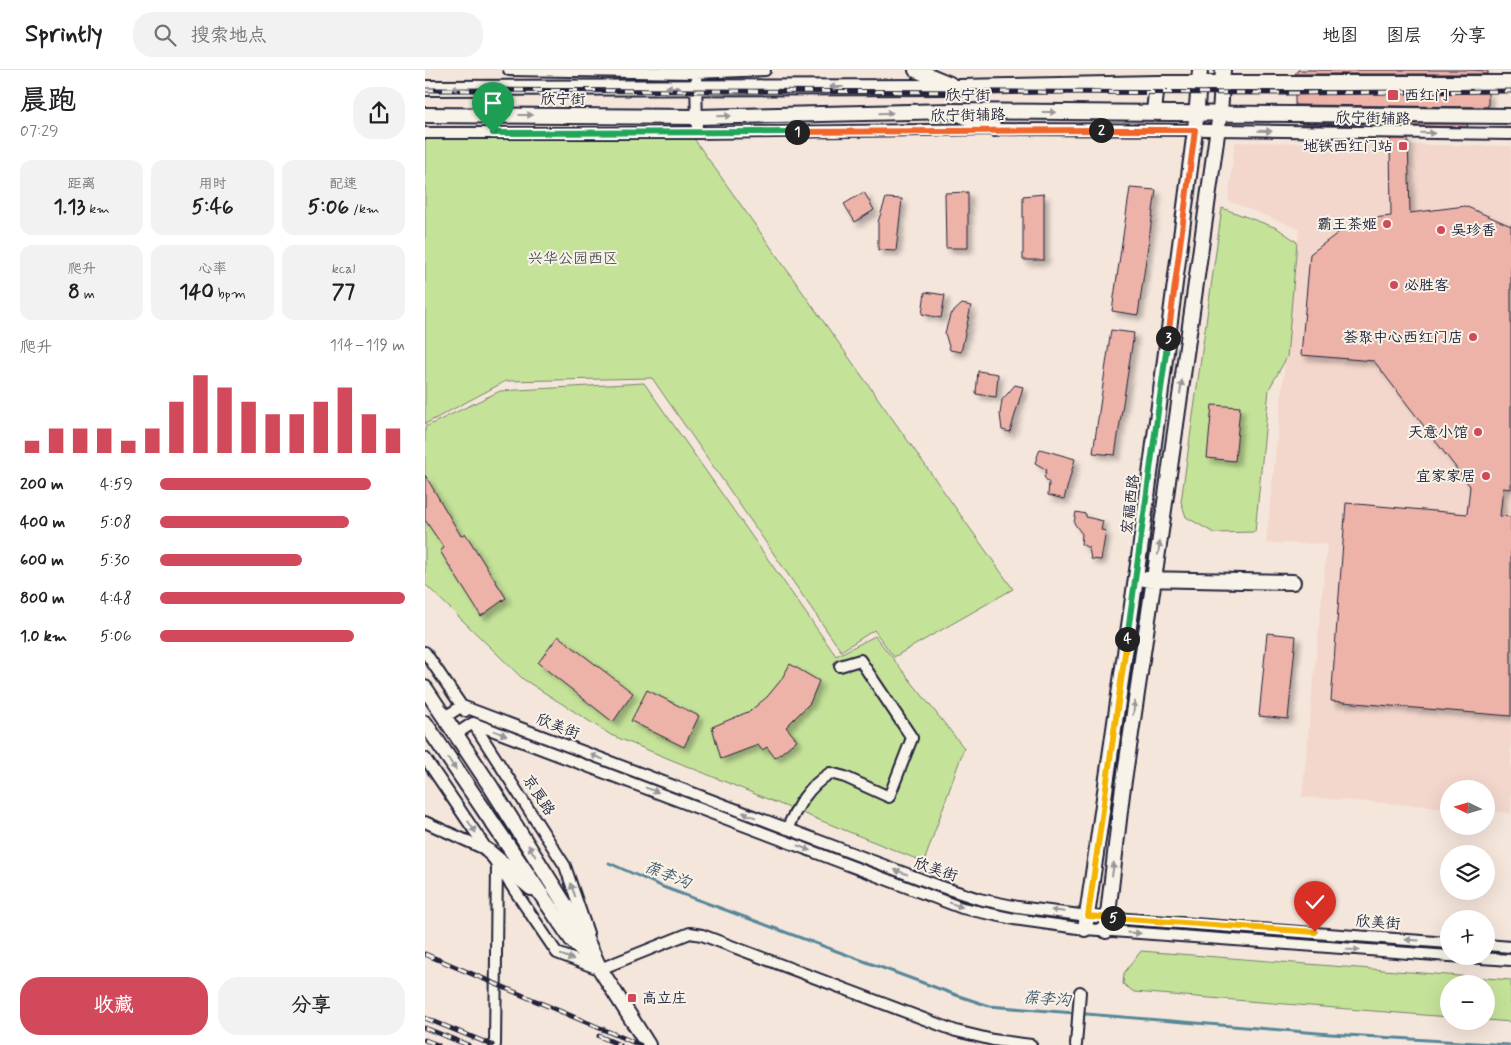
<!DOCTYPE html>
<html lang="zh">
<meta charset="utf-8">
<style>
body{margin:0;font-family:Mynerve,"LXGW WenKai TC",sans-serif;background:#f2f2f2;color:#202124;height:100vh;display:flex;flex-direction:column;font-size:19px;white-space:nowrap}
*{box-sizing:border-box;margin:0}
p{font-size:16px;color:#757577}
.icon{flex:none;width:28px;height:28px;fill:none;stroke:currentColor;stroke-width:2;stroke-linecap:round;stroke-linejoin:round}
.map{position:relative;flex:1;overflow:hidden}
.drawer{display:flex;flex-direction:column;background:#fff;width:425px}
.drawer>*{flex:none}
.needle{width:32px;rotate:275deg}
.tools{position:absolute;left:1015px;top:710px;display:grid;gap:10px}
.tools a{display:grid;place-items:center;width:55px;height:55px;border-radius:50%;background:#fff;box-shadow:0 5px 20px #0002;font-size:25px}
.pin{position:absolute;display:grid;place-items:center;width:42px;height:42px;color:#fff;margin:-51px -21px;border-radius:50% 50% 50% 0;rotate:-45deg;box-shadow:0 0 5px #0007}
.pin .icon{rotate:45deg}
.km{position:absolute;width:25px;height:25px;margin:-12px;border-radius:50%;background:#222;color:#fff;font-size:14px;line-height:25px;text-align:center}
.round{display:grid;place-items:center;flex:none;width:52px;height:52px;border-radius:20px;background:#f2f2f2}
.summary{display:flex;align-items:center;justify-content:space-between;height:85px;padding:0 20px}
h1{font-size:28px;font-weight:700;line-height:38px}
.figures{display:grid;grid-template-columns:repeat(3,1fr);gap:8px;height:85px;padding:5px 20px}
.figures div{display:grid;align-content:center;border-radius:12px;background:#f2f2f2;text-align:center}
.figures b{font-size:21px;font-weight:700}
.figures small{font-size:14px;font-weight:400}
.figures p{font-size:14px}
.chart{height:140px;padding:10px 20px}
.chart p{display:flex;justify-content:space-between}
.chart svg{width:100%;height:90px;margin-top:5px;stroke:#d1495b;stroke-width:6}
.button{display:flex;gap:10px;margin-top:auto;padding:10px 20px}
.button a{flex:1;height:58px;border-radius:20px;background:#d1495b;color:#fff;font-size:20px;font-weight:700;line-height:58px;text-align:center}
.button a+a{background:#f2f2f2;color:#202124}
ul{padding:0 20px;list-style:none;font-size:16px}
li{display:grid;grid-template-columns:80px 60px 1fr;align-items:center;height:38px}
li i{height:12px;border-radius:6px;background:#d1495b}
header{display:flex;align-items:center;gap:30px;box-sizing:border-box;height:70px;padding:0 25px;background:#fff;border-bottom:1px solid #e0e0e0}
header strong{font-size:24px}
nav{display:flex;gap:28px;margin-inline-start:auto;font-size:18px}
.search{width:350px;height:45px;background:#f2f2f2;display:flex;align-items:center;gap:12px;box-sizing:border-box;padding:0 18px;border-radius:20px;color:#757577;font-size:19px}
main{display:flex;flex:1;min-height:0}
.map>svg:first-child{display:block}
.built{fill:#f3d7cc}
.green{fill:#c5e299;stroke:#74826a}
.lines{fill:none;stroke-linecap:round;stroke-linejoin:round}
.stream{stroke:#578699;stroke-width:3}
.building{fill:#eeb3a8;stroke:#22223b;filter:url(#shadow)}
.minor-casing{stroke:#22223b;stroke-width:14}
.major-casing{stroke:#22223b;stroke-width:18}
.minor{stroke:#f7f3e8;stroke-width:10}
.major{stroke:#f7f3e8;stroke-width:14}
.rail-casing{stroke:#22223b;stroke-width:5}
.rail{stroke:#f7f3e8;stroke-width:3;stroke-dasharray:9;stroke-linecap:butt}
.oneway{fill:#97959a}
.split-1-casing{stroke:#fff;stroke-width:10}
.split-2-casing{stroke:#fff;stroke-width:10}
.split-3-casing{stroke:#fff;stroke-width:10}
.split-4-casing{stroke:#fff;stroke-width:10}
.split-5-casing{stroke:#fff;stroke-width:10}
.split-6-casing{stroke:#fff;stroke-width:10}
.split-1{stroke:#22a559;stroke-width:6}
.split-2{stroke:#f0652b;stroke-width:6}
.split-3{stroke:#f0652b;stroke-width:6}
.split-4{stroke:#22a559;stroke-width:6}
.split-5{stroke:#f5b400;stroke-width:6}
.split-6{stroke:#f5b400;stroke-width:6}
.poi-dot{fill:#d1495b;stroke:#f7f3e8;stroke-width:2}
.labels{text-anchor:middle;stroke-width:4;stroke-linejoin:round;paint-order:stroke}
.street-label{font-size:15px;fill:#22223b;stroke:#f7f3e8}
.poi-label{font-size:15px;fill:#22223b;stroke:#f7f3e8;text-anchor:end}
.park-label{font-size:15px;fill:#4b5252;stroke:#f7f3e8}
.water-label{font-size:16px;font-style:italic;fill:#3d546a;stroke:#f7f3e8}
</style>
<header>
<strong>Sprintly</strong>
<div class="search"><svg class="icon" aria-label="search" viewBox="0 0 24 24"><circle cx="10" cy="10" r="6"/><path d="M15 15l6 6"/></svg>搜索地点</div>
<nav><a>地图</a><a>图层</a><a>分享</a></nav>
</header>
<main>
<section class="drawer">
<div class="summary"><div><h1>晨跑</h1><p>07:29</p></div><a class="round"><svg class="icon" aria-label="share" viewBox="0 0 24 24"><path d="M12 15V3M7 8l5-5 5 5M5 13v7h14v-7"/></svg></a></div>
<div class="figures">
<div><p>距离</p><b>1.13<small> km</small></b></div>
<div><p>用时</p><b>5:46</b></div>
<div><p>配速</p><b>5:06<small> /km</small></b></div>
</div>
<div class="figures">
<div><p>爬升</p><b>8<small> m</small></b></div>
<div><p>心率</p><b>140<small> bpm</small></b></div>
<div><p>kcal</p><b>77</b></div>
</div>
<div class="chart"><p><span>爬升</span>114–119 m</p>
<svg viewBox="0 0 160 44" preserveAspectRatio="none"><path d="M5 44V38M15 44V32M25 44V32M35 44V32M45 44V38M55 44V32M65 44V19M75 44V6M85 44V12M95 44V19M105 44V25M115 44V25M125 44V19M135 44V12M145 44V25M155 44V32"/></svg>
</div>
<ul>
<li><b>200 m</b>4:59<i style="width:86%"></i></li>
<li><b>400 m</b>5:08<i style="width:77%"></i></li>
<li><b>600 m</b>5:30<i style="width:58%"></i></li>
<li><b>800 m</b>4:48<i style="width:100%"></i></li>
<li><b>1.0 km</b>5:06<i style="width:79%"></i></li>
</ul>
<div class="button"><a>收藏</a><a>分享</a></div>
</section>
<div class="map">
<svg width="1086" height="975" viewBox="0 0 1086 975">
<defs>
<filter id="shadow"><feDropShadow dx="4.5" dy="4.5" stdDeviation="2.5" flood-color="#0004"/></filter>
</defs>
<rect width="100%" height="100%" fill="#f5e6db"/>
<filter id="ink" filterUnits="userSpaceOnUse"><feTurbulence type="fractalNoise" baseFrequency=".02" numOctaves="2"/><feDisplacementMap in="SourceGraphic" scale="10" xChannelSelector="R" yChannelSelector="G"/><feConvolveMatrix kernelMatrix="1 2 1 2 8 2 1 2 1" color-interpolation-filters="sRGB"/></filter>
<g filter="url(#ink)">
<path class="built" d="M810 72 1086 76V743L1061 741V719H1024V738L877 727 902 474 841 473 874 159 803 131Z"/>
<path class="green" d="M267 66 588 519 469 587 449 560 416 581 227 308 81 311 0 354V68Z
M797 138 852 158 872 172 862 287 844 319 830 462 789 463 761 447 756 432Z
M219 313 411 586 450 566 539 678 499 792 352 733 186 665 98 609 0 514V357L75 321Z
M716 881 1086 910V952L1061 950V914H1024V947L709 922 698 914 699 903Z"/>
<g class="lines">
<path class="stream" d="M184 793 238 817 531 925 564 936 905 964 1084 975"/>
</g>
<path class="building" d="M873 0H1046L1063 1V4H870Z
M870 22H1063V37L870 35Z
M876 53 1043 54 1042 57 877 54Z
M965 69H983L985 143 1040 136 1086 156V419L1078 418 1075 446 1086 447V646L906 631 921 433 1042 444 1045 416 949 291 876 285 885 184 930 150 966 146Z
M705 118 731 120 713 245 687 241Z
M439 122 449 140 430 152 419 134Z
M543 122V178H521L520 123Z
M619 124V190H598V126Z
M461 128 477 129 471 181 453 180V152Z
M500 222 520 225 516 248 497 244Z
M537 234 546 236 536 282 525 280 520 263 525 245Z
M686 260 709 263 690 385 668 383Z
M553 301 573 304 571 327 551 324Z
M590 315 598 317 585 362 577 360 575 344 577 330Z
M787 335 815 337 810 391 782 388Z
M615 379 650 389 639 429 623 425 624 413 619 407 622 400 610 393Z
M0 405 36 466 40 463 81 528 56 546 15 481 19 478 0 450Z
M651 442 661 444V447L678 451 676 460 681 461 676 490 666 489 664 478 656 474 657 464 649 453Z
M842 563 871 566 863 649 834 646Z
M133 566 208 623 188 652 113 593Z
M365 594 394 611 385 633 361 657 372 670 350 688 342 677 337 680 333 675 296 689 287 657 325 641 342 627 356 610Z
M222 620 274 646 259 677 206 651Z"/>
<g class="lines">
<defs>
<path id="minor" d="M84 0 271 3 340 0
M271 3 272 63
M0 63H272L570 59 791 60 1086 64
M0 582 40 641
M20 647 37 636 514 816 554 829 593 837 663 846 1024 873
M48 653 140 796 163 863
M31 664 48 653 537 838 589 849 660 859 1024 886
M0 688 132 883 174 899
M0 752 62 780
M362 759C373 735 382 718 405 703L420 707 464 727 487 668 435 590 415 596
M1061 875 1086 877
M1025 886 1086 890
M175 899 265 863 277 865 531 961 568 970 606 975
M70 975 72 794
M651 975 655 922"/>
<path id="major" d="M491 0 525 14
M0 18 533 17 732 13H1086
M729 42 732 13
M534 44 570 59
M0 45 272 47 527 41 1086 46
M719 509 868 512
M0 618 66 717 158 863 175 899 223 975
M0 653 147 870 168 891
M63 781 106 818
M660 859 716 473 770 60 775 0
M681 861 697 724 734 475 795 43 798 0"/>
</defs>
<use href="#minor" class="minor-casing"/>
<use href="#major" class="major-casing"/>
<use href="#minor" class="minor"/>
<use href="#major" class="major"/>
<defs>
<path id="rail" d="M0 20 869 23 1086 21
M0 884 215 975
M0 948 67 975
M0 958 43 975
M174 966 195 975
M0 970 13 975"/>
</defs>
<use href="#rail" class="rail-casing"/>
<use href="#rail" class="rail"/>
</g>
<defs><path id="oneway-solid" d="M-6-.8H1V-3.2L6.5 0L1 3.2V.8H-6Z" transform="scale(1.25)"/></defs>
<g class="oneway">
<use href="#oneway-solid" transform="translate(248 17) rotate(180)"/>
<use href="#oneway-solid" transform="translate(411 17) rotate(-180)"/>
<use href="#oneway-solid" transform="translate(33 18) rotate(180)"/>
<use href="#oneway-solid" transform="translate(624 42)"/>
<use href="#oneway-solid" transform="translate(461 43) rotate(-1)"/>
<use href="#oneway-solid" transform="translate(101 45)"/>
<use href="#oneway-solid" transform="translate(299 46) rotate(-1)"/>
<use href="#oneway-solid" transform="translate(840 61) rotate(1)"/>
<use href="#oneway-solid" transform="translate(1003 63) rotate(1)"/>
<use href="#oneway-solid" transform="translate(756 317) rotate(-82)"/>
<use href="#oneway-solid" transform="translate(734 478) rotate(-81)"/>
<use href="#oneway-solid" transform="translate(709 638) rotate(-82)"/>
<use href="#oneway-solid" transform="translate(75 663) rotate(21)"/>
<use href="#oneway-solid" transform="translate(172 687) rotate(-159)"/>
<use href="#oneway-solid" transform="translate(27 694) rotate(56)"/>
<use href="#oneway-solid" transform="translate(227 720) rotate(20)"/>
<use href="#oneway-solid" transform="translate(324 745) rotate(-159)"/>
<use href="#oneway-solid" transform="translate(47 757) rotate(56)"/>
<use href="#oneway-solid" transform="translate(379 778) rotate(21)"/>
<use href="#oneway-solid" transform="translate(107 781) rotate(-122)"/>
<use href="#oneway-solid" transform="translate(688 799) rotate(-83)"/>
<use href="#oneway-solid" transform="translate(476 802) rotate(-160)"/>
<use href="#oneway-solid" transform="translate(148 820) rotate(-109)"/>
<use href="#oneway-solid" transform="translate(531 835) rotate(20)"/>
<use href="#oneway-solid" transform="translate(633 841) rotate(-173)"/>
<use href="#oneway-solid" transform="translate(709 863) rotate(4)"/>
<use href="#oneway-solid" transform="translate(987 870) rotate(-176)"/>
<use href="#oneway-solid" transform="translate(928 880) rotate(4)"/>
<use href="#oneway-solid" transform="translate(142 887) rotate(21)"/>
</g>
</g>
<g class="lines" filter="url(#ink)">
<defs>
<path id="split-1" d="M68 63 372 62"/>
<path id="split-2" d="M372 62 676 60"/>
<path id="split-3" d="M676 60H770L743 268"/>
<path id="split-4" d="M702 569 743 268"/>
<path id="split-5" d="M688 848 663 846 702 569"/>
<path id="split-6" d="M688 848 890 862"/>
</defs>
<use href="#split-1" class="split-1-casing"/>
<use href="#split-2" class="split-2-casing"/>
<use href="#split-3" class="split-3-casing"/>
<use href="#split-4" class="split-4-casing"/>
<use href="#split-5" class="split-5-casing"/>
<use href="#split-6" class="split-6-casing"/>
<use href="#split-1" class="split-1"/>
<use href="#split-2" class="split-2"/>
<use href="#split-3" class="split-3"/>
<use href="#split-4" class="split-4"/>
<use href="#split-5" class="split-5"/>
<use href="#split-6" class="split-6"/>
</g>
<g class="poi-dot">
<rect x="962" y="19" width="12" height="12" rx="2.5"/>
<rect x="973" y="71" width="10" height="10" rx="2.5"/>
<circle cx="962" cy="154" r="5"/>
<circle cx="1016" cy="160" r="5"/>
<circle cx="969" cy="215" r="5"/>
<circle cx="1048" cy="267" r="5"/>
<circle cx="1053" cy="362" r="5"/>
<circle cx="1061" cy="406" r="5"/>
<rect x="202" y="923" width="10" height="10" rx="2.5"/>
</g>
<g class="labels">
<g class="street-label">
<text x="543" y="30">欣宁街</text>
<text x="138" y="34">欣宁街</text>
<text transform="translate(543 45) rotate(-1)" y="5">欣宁街辅路</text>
<text transform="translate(948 48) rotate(1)" y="5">欣宁街辅路</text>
<text transform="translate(705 434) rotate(-83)" y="5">宏福西路</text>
<text transform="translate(133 656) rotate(21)" y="5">欣美街</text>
<text transform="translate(114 725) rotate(57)" y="5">京良路</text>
<text transform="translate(511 799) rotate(19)" y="5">欣美街</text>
<text transform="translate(953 852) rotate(4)" y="5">欣美街</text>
</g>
<g class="poi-label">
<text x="979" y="30" text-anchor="start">西红门</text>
<text x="968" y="81">地铁西红门站</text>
<text x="952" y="159">霸王茶姬</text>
<text x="1026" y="165" text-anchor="start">吴珍香</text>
<text x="979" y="220" text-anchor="start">必胜客</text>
<text x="1038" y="272">荟聚中心西红门店</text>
<text x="1043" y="367">天意小馆</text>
<text x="1051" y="411">宜家家居</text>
<text x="217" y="933" text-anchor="start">高立庄</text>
</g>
<g class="park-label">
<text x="148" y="193">兴华公园西区</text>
</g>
<g class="water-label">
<text transform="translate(243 804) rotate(22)" y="6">葆李沟</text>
<text transform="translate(622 928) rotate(4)" y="6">葆李沟</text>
</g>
</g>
</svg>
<div class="tools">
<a><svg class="needle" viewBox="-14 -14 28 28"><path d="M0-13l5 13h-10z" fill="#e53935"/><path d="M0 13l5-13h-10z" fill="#757577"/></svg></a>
<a><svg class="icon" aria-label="layers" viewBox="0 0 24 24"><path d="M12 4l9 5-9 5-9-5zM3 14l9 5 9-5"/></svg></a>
<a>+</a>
<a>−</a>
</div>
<div class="pin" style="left:68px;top:63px;background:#1e9e55"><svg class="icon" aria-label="arrive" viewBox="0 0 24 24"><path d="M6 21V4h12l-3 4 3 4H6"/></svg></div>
<div class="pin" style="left:890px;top:862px;background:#d93025"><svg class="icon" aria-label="check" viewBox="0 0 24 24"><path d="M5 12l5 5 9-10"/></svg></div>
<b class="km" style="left:372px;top:62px">1</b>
<b class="km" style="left:676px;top:60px">2</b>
<b class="km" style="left:743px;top:268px">3</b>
<b class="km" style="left:702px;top:569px">4</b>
<b class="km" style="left:688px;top:848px">5</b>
</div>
</main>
